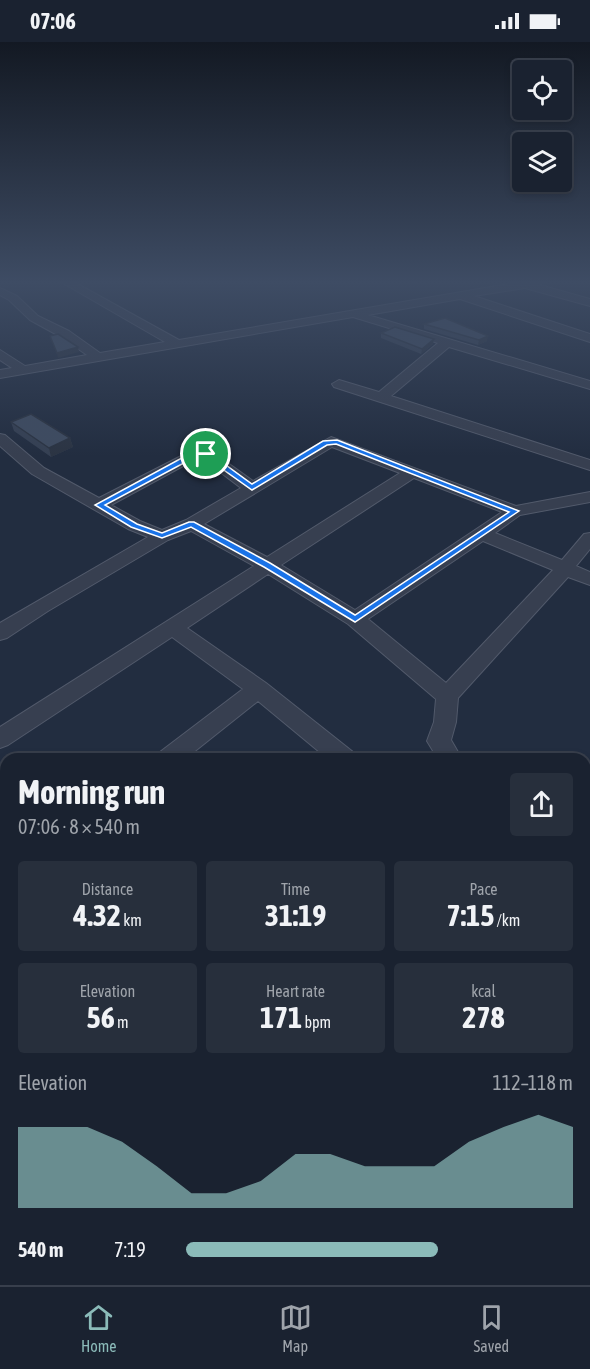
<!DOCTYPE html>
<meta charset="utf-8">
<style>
body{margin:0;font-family:"Asap Condensed",sans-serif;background:#272f3c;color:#f1f3f6;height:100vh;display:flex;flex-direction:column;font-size:22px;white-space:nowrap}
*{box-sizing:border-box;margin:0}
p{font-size:20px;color:#9fa4ab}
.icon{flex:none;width:33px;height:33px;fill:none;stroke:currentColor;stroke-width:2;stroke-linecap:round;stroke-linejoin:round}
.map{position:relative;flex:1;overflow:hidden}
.side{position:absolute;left:0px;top:711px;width:591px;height:532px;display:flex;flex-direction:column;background:#1a2230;border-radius:18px 18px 0 0;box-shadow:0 3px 9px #0003,0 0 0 2px #383f4c}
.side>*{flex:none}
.controls{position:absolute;left:512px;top:18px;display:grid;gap:12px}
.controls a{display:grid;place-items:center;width:60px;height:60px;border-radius:6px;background:#1a2230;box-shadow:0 3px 9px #0003,0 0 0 2px #383f4c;font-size:30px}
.pin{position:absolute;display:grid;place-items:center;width:51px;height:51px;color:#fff;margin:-26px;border:3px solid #fff;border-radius:50%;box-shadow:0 2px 6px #0007}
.round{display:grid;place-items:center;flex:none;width:63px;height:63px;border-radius:6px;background:#272f3c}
.overview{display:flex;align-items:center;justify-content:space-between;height:102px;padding:0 18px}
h1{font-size:33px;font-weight:700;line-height:45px}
.stats{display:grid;grid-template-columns:repeat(3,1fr);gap:9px;height:102px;padding:6px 18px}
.stats div{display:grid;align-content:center;border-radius:6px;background:#272f3c;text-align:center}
.stats b{font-size:30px;font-weight:700}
.stats small{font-size:16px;font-weight:400}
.stats p{font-size:16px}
.chart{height:168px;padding:12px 18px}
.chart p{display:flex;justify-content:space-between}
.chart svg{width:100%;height:108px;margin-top:6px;fill:#8bbbb9;opacity:.7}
ul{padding:0 18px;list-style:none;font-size:20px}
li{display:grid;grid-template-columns:96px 72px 1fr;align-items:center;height:45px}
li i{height:15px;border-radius:8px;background:#8bbbb9}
.status{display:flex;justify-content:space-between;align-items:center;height:42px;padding:0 30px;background:#1a2230;direction:ltr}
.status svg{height:16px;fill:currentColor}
.menu{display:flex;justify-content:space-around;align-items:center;height:84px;border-top:2px solid #383f4c;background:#1a2230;font-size:16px;color:#9fa4ab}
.menu a{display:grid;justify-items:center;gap:3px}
.menu .active{color:#8bbbb9}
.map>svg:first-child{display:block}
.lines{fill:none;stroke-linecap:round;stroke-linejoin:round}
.minor-casing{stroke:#525a6b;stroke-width:2}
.minor{fill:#373f50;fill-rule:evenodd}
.wall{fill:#354053}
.shaded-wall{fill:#2b3443}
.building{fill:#3e4b60;stroke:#2b3443;stroke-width:1.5}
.route{fill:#1a73e8;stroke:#fff;stroke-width:1.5;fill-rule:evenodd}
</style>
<div class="status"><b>07:06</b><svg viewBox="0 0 49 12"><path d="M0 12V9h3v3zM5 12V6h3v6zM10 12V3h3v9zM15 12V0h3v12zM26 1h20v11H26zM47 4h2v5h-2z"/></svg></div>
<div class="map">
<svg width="590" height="1243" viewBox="0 0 590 1243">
<rect width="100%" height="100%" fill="#222d40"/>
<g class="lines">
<defs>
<path id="minor" d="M61 240H74L179 298 520 240H544L540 243 590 257V264L525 246 474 254 590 292V300L460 257 368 273 590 339V347L449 305 391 354 590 418V428L334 345 332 342 339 338 379 350 438 301 353 275 0 336V328L12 326 0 318V308L25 324 87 313 61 295 30 278 9 258 0 253V246L17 254 38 274 69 289 100 311 165 300Z
M0 392 5 393 44 426 99 456 193 408 211 409 253 439 331 395 516 464 590 450V460L520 473 495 491 562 518 584 492 590 491V507L576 524 590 530V543L568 535 458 656 456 680 451 698 462 717H438L427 699 434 680 436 657 348 582 268 532 187 586 266 641 353 710 357 717H328L258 659 185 717H156L160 710 243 647 172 595 8 703 0 706V685L254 524 191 489 168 498 48 569 7 596 0 598V581L148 495 128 487 32 432 0 404ZM332 405 400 431 267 515 204 482ZM196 417H203L241 446 186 478 162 488 140 479 111 463ZM414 436 502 470 355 568 281 523ZM483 499 553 528 446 641 368 577Z
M0 763 6 765V792L0 790Z
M585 823 590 825V851L585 849Z
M6 875V906L0 909V878Z
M260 1238H300L298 1243H258Z"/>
</defs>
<use href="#minor" class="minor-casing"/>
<use href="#minor" class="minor"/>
</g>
<path class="wall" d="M406 240H419L414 243Z
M424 282 487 299 478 303 424 287Z
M381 291 433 302 421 312 381 296Z
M11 380 70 396 73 405 51 415 14 389Z"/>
<path class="shaded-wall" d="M488 294 487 299 478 303 479 298Z
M434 297 433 302 421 312 422 307Z
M78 305 79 310 58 316 57 311Z
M70 396 73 405 51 415 49 406Z"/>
<path class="building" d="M445 276 488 294 479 298 424 282Z
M395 285 434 297 422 307 381 291Z
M58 292 78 305 57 311 50 294Z
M31 372 70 396 49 406 11 380Z
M342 1238H388L394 1243H339Z"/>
<linearGradient id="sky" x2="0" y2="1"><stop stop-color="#131923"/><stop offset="0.58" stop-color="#3e4c64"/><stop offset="1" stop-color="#3e4c64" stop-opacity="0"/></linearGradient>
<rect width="590" height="414" fill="url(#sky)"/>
<path class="route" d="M337 398 519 469 355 580 264 525 191 485 162 496 131 485 95 463 191 411 208 410 252 442 323 399ZM336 402 509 470 355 573 270 521 194 480H189L162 491 137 482 105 463 195 415 204 414 252 448 327 403Z"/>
</svg>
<div class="controls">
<a><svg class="icon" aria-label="locate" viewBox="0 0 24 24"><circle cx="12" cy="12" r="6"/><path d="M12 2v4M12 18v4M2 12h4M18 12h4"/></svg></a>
<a><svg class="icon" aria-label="layers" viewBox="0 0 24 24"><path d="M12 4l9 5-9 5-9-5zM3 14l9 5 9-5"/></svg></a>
</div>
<div class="pin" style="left:206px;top:412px;background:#1e9e55"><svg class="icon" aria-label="arrive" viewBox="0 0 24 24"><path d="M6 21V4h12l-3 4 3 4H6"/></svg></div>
<section class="side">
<div class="overview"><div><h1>Morning run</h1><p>07:06 · 8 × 540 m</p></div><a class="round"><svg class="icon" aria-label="share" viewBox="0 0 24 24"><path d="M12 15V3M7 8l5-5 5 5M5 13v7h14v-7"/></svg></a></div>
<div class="stats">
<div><p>Distance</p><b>4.32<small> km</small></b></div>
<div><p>Time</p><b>31:19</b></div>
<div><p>Pace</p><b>7:15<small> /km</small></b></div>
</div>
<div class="stats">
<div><p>Elevation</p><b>56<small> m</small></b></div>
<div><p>Heart rate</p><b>171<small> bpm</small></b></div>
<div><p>kcal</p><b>278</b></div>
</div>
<div class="chart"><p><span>Elevation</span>112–118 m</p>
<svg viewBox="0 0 160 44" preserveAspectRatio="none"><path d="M0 44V11L10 11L20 11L30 17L40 27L50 38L60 38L70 33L80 22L90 22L100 27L110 27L120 27L130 17L140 11L150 6L160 11V44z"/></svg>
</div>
<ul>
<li><b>540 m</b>7:19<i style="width:65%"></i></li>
</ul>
</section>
</div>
<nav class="menu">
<a class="active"><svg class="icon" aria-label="home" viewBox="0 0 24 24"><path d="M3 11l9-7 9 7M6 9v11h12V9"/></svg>Home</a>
<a><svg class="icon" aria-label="map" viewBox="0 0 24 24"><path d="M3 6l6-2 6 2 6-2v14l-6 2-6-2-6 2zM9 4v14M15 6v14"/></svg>Map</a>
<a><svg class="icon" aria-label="saved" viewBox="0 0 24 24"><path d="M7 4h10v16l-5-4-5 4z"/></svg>Saved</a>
</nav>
